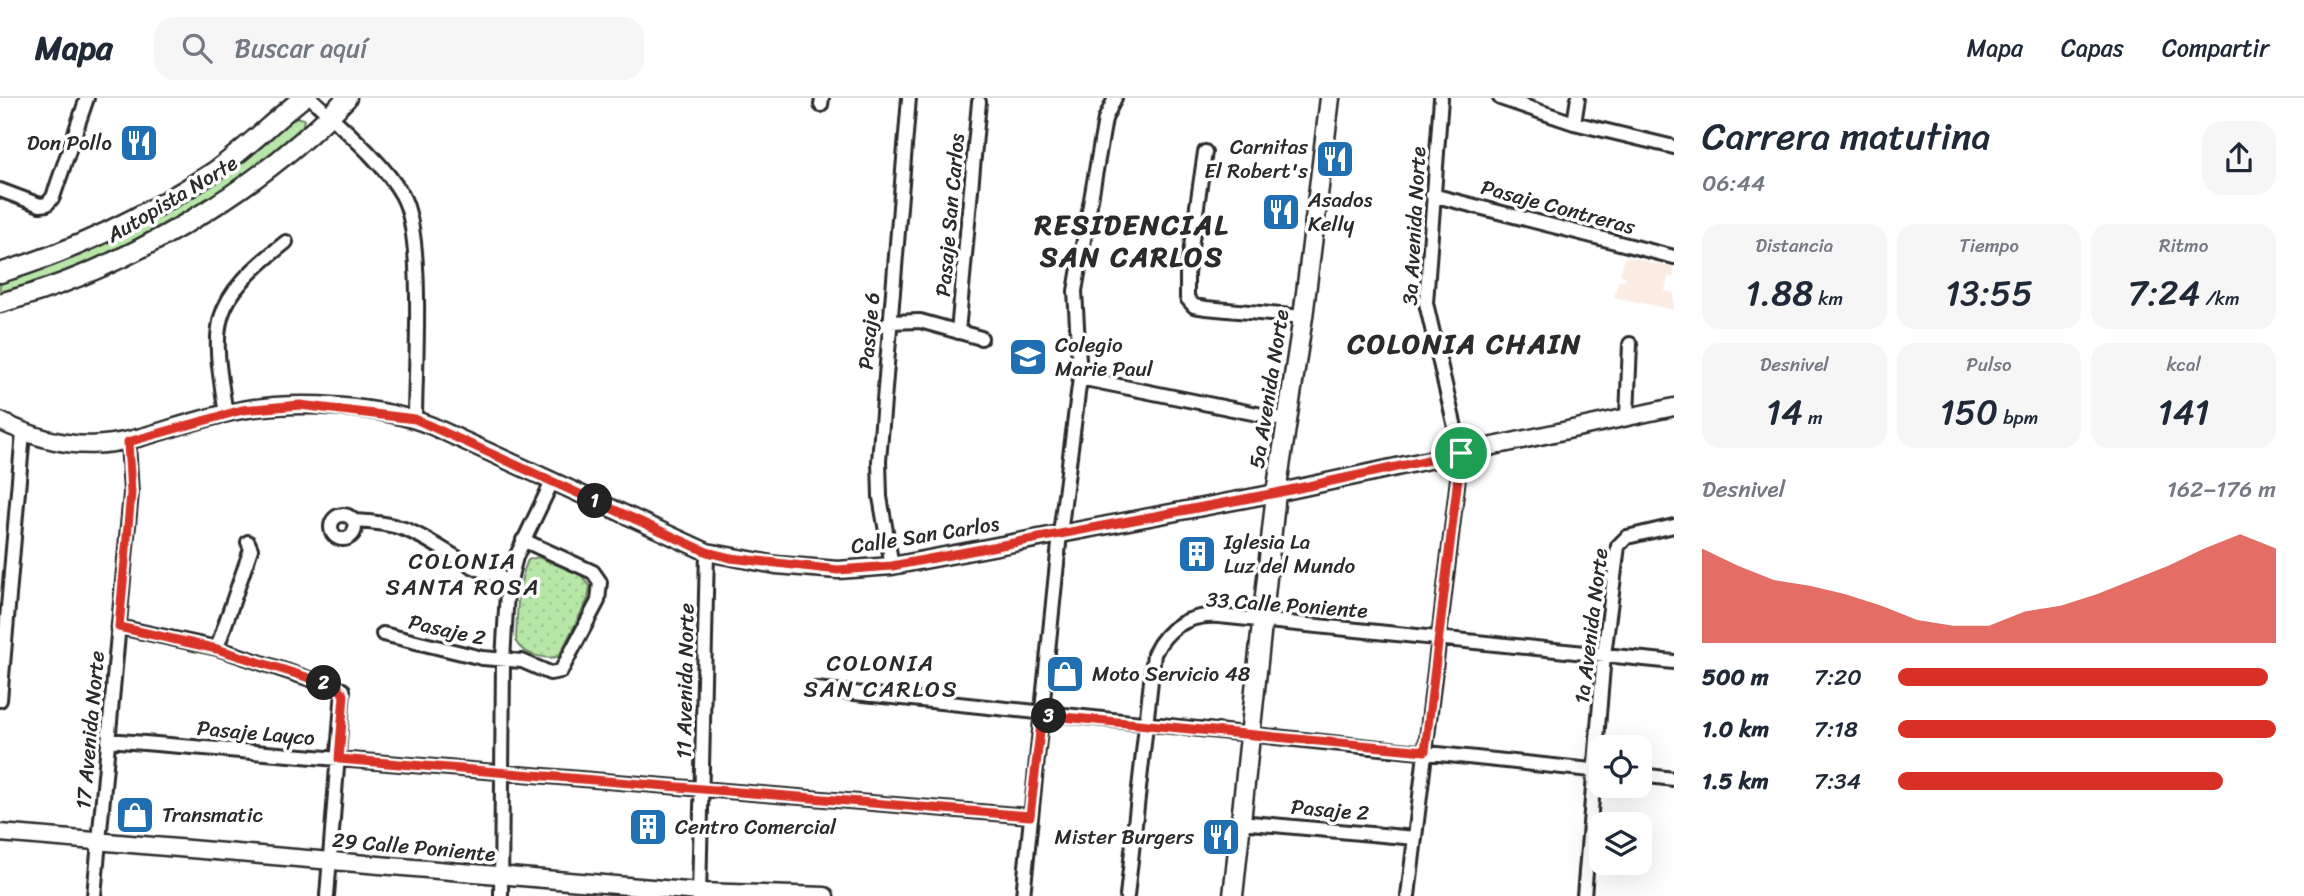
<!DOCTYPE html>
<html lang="es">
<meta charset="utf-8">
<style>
body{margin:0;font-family:Sriracha,sans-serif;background:#f6f6f7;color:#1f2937;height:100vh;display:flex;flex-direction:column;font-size:26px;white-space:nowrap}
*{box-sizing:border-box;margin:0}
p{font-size:23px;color:#747a83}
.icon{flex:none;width:38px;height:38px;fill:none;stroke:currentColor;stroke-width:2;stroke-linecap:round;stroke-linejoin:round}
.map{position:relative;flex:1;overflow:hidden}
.drawer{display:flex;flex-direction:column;background:#fff;width:630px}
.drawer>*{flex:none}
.controls{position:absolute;left:1589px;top:637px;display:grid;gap:14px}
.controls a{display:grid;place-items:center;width:63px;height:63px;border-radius:14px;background:#fff;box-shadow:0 7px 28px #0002;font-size:35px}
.pin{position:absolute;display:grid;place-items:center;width:60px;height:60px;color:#fff;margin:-30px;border:4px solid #fff;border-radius:50%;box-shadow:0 2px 7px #0007}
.km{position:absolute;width:35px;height:35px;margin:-18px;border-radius:50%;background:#222;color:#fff;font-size:19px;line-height:35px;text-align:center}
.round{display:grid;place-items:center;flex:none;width:74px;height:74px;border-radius:21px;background:#f6f6f7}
.head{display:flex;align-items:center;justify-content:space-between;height:119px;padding:0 28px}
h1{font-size:38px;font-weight:600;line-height:52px}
.metrics{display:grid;grid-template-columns:repeat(3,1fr);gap:10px;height:119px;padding:7px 28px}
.metrics div{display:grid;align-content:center;border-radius:18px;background:#f6f6f7;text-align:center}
.metrics b{font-size:35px;font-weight:600}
.metrics small{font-size:19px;font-weight:400}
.metrics p{font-size:19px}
.chart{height:196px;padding:14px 28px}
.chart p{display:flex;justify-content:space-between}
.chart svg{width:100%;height:126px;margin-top:7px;fill:#d93025;opacity:.7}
ul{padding:0 28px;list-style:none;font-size:23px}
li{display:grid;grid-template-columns:112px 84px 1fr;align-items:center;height:52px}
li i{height:18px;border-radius:9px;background:#d93025}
header{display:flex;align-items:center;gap:42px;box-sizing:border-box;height:98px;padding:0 35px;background:#fff;border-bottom:2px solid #e0e1e3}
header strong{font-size:33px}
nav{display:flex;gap:38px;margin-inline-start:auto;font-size:24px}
.search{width:490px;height:63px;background:#f6f6f7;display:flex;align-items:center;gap:18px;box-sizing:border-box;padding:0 24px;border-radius:21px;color:#747a83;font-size:26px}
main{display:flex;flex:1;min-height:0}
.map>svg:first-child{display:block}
.built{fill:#fbece3}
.grass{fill:#b6e7a7;stroke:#708969;stroke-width:2}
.park{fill:url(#park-dots);stroke:#708969;stroke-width:2}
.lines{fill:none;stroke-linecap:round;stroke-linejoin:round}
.street-casing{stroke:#2b2b2b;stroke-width:18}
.secondary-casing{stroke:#2b2b2b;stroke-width:21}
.primary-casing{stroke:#2b2b2b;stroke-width:23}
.street{stroke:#fff;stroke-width:12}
.secondary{stroke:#fff;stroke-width:16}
.primary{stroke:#fff;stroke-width:18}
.route-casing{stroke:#fff;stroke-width:14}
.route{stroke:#d93025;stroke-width:9}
.labels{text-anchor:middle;stroke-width:7;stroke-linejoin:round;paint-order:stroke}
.poi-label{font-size:21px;fill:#2b2b2b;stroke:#fff;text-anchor:start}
.street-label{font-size:21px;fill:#2b2b2b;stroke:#fff}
.neighbourhood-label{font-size:23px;letter-spacing:2px;fill:#2b2b2b;stroke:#fff}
.district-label{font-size:28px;font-weight:bold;letter-spacing:2px;fill:#2b2b2b;stroke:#fff}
</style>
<header>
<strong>Mapa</strong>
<div class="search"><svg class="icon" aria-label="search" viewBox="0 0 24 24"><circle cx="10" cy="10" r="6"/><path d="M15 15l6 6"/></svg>Buscar aquí</div>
<nav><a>Mapa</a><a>Capas</a><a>Compartir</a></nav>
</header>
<main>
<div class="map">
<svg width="1674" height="798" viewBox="0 0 1674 798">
<defs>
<pattern id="park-dots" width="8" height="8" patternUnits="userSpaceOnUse" patternTransform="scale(1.75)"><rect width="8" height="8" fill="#b6e7a7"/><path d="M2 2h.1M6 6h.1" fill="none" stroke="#9dc690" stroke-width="1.8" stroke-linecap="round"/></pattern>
</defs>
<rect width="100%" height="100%" fill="#fff"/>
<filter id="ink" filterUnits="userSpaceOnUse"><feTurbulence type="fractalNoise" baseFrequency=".0143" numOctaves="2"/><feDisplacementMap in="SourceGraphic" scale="14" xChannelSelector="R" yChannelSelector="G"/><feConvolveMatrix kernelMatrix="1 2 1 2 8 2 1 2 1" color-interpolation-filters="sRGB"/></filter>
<g filter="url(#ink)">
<path class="built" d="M1625 158 1674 170V179H1668L1665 193 1674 195V212L1614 199 1619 182 1624 183 1626 179 1620 176Z"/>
<path class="grass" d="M294 19 304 21 302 32C244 78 183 125 115 155 77 171 38 185 0 199V186C110 148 204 93 294 19Z"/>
<path class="park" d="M538 459 581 477 590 488 588 501 559 558C546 563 522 556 516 544 517 517 517 487 528 462Z"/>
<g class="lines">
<defs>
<path id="street" d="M311 0C339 27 383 63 402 97 425 137 415 270 415 321
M1500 0 1574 25 1674 49
M821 7 822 0
M1574 25 1578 0
M1205 54 1187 176V200L1194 208 1206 210 1303 219
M0 92 40 107 47 106 53 99 87 0
M1432 97 1674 159
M889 224 920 223 981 240
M958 234 979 4
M1080 280 1287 322
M226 316C211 223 209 205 286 144
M1627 318 1630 246
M331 429a12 12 0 1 1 24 0a12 12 0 1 1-24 0Z
M354 423C406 425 417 436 459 461 474 471 492 476 509 483
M892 468 880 399 879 363 909 0
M119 529 217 550 343 592 327 798
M383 536 482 560 522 563 550 575 561 573 598 503 600 484 593 474 523 442
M217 550 251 451 248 444
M816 591 1601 673
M0 602 23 335
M108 642 1030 718
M1640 677 1674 681
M1240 724 1415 740
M94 798 131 395 128 344
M501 798 503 562 507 494 516 459 552 384
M699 798 707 454
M1023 798 1060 436 1080 280 1075 193 1105 21 1115 0
M1127 798 1154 556C1167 529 1190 516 1219 518L1674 564
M1408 798 1461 355 1426 205 1441 0
M1584 798 1604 557 1618 448 1627 439 1674 428"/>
<path id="secondary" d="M0 323C103 374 143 330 242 312 298 302 380 307 432 328L707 454 776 467 838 472 892 468 1276 395 1674 309
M0 735 699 794 825 798"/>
<path id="primary" d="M0 175C74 153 147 117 212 75 244 53 272 24 303 0
M0 205C122 173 260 92 347 0
M1233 798 1276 395 1303 219 1330 0"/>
</defs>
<use href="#street" class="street-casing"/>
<use href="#secondary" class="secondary-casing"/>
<use href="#primary" class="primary-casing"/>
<use href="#street" class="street"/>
<use href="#secondary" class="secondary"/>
<use href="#primary" class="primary"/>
</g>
</g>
<g class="lines" filter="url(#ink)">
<defs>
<path id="route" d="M300 307 415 321 707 454 731 460 838 472 892 468 1276 395 1461 355 1425 653 1042 617 1030 718 339 661 344 597 338 589 217 551 119 529 131 395 128 344 242 312Z"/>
</defs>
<use href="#route" class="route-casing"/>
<use href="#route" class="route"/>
</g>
<defs>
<symbol id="restaurant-square" viewBox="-11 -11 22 22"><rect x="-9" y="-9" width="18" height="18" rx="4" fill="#1f6fb2" stroke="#fff"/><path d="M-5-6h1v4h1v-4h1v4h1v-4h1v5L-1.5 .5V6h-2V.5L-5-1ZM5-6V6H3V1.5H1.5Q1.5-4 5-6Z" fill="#fff"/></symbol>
<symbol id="school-square" viewBox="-11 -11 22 22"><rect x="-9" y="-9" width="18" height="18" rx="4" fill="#1f6fb2" stroke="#fff"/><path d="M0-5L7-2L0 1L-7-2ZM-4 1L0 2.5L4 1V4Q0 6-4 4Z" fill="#fff"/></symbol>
<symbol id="building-square" viewBox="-11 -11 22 22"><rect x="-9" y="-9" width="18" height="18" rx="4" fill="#1f6fb2" stroke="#fff"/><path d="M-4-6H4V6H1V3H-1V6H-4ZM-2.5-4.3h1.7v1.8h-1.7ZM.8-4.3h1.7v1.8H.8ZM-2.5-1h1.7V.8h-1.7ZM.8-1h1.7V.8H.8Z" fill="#fff"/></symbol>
<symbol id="shop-square" viewBox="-11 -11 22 22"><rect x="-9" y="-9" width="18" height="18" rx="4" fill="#1f6fb2" stroke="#fff"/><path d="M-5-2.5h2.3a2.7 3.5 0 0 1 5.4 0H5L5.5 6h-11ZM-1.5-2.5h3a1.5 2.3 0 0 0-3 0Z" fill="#fff"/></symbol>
</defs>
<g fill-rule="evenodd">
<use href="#restaurant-square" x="117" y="23" width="44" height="44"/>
<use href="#restaurant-square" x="1313" y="39" width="44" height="44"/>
<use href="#restaurant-square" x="1259" y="92" width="44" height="44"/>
<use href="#school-square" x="1006" y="237" width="44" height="44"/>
<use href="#building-square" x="1175" y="434" width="44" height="44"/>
<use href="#shop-square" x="1043" y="554" width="44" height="44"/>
<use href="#shop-square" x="113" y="695" width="44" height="44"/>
<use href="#building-square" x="626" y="707" width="44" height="44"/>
<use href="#restaurant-square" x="1199" y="717" width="44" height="44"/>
</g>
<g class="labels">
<g class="poi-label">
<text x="112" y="52" text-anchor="end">Don Pollo</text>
<text x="1308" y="56" text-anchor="end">Carnitas<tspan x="1308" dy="24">El Robert's</tspan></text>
<text x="1308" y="109">Asados<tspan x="1308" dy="24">Kelly</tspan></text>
<text x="1055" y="254">Colegio<tspan x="1055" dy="24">Marie Paul</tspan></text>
<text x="1224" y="451">Iglesia La<tspan x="1224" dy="24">Luz del Mundo</tspan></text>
<text x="1092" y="583">Moto Servicio 48</text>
<text x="162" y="724">Transmatic</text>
<text x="675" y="736">Centro Comercial</text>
<text x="1194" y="746" text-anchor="end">Mister Burgers</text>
</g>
<g class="street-label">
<text transform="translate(172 101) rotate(-31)" y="7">Autopista Norte</text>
<text transform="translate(1558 109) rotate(15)" y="7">Pasaje Contreras</text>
<text transform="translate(950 117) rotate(-85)" y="7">Pasaje San Carlos</text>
<text transform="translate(1414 128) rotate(-87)" y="7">3a Avenida Norte</text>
<text transform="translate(869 233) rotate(-85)" y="7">Pasaje 6</text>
<text transform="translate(1269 291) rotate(-81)" y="7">5a Avenida Norte</text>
<text transform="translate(925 437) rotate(-9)" y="7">Calle San Carlos</text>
<text transform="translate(1287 507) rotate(4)" y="7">33 Calle Poniente</text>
<text transform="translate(1591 528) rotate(-83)" y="7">1a Avenida Norte</text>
<text transform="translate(447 532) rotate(13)" y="7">Pasaje 2</text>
<text transform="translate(685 583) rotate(-89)" y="7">11 Avenida Norte</text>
<text transform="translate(90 632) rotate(-85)" y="7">17 Avenida Norte</text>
<text transform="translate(256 635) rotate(5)" y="7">Pasaje Layco</text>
<text transform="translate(1330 712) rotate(5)" y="7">Pasaje 2</text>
<text transform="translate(414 749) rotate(5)" y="7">29 Calle Poniente</text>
</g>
<g class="neighbourhood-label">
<text x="463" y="471">COLONIA<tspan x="463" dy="26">SANTA ROSA</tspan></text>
<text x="881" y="573">COLONIA<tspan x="881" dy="26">SAN CARLOS</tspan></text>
</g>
<g class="district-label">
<text x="1132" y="136">RESIDENCIAL<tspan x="1132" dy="32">SAN CARLOS</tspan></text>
<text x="1465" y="255">COLONIA CHAIN</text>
</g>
</g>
</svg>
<div class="controls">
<a><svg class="icon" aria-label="locate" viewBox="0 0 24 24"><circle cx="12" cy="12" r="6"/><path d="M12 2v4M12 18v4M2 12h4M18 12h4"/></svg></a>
<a><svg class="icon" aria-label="layers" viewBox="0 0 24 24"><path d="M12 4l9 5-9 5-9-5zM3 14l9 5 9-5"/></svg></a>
</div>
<div class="pin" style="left:1461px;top:355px;background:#1e9e55"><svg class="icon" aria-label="arrive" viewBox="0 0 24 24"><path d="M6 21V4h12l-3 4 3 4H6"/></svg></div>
<b class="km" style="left:595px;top:403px">1</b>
<b class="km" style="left:324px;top:585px">2</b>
<b class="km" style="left:1049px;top:618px">3</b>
</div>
<section class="drawer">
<div class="head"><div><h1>Carrera matutina</h1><p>06:44</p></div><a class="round"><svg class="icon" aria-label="share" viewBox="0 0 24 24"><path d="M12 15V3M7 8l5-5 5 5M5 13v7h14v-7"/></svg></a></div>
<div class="metrics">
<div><p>Distancia</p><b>1.88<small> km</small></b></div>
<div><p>Tiempo</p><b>13:55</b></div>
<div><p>Ritmo</p><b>7:24<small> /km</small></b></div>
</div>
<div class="metrics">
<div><p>Desnivel</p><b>14<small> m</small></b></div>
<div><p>Pulso</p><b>150<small> bpm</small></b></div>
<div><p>kcal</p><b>141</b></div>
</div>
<div class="chart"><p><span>Desnivel</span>162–176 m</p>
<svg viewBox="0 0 160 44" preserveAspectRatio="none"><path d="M0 44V11L10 17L20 22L30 24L40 27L50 31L60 36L70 38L80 38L90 33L100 31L110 27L120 22L130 17L140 11L150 6L160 11V44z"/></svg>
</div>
<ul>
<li><b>500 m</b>7:20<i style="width:98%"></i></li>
<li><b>1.0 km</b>7:18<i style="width:100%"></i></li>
<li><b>1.5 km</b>7:34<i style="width:86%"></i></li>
</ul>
</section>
</main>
